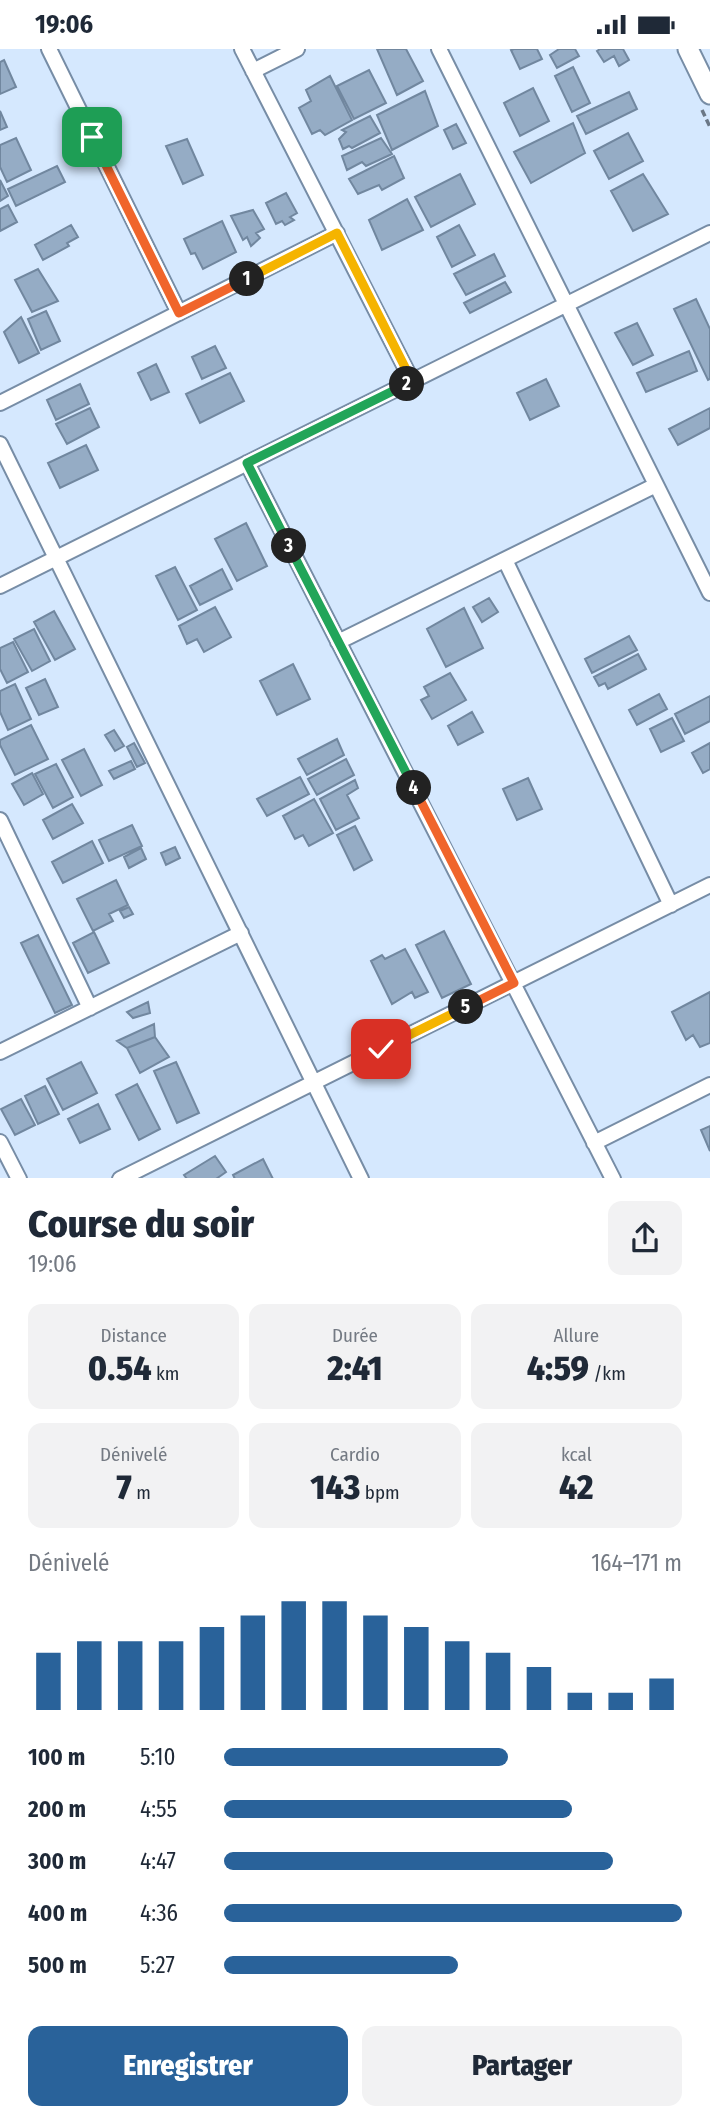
<!DOCTYPE html>
<html lang="fr">
<meta charset="utf-8">
<style>
body{margin:0;font-family:"Fira Sans Condensed",sans-serif;background:#f2f2f3;color:#1f2937;height:100vh;display:flex;flex-direction:column;font-size:26px;white-space:nowrap}
*{box-sizing:border-box;margin:0}
p{font-size:23px;color:#747a83}
.icon{flex:none;width:38px;height:38px;fill:none;stroke:currentColor;stroke-width:2;stroke-linecap:round;stroke-linejoin:round}
.map{position:relative;height:1129px;overflow:hidden}
.sheet{display:flex;flex-direction:column;background:#fff;flex:1}
.sheet>*{flex:none}
.pin{position:absolute;display:grid;place-items:center;width:60px;height:60px;color:#fff;margin:-30px;border-radius:14px;box-shadow:0 4px 10px #0006}
.km{position:absolute;width:35px;height:35px;margin:-18px;border-radius:50%;background:#222;color:#fff;font-size:19px;line-height:35px;text-align:center}
.round{display:grid;place-items:center;flex:none;width:74px;height:74px;border-radius:14px;background:#f2f2f3}
.overview{display:flex;align-items:center;justify-content:space-between;height:119px;padding:0 28px}
h1{font-size:38px;font-weight:800;line-height:52px}
.stats{display:grid;grid-template-columns:repeat(3,1fr);gap:10px;height:119px;padding:7px 28px}
.stats div{display:grid;align-content:center;border-radius:14px;background:#f2f2f3;text-align:center}
.stats b{font-size:35px;font-weight:800}
.stats small{font-size:19px;font-weight:400}
.stats p{font-size:19px}
.chart{height:196px;padding:14px 28px}
.chart p{display:flex;justify-content:space-between}
.chart svg{width:100%;height:126px;margin-top:7px;stroke:#29629a;stroke-width:6}
.button{display:flex;gap:14px;margin-top:auto;padding:14px 28px}
.button a{flex:1;height:80px;border-radius:14px;background:#29629a;color:#fff;font-size:28px;font-weight:800;line-height:80px;text-align:center}
.button a+a{background:#f2f2f3;color:#1f2937}
ul{padding:0 28px;list-style:none;font-size:23px}
li{display:grid;grid-template-columns:112px 84px 1fr;align-items:center;height:52px}
li i{height:18px;border-radius:9px;background:#29629a}
.status{display:flex;justify-content:space-between;align-items:center;height:49px;padding:0 35px;background:#fff;direction:ltr}
.status svg{height:19px;fill:currentColor}
.map>svg:first-child{display:block}
.building{fill:#95acc5;stroke:#71879f;stroke-width:2}
.lines{fill:none;stroke-linecap:round;stroke-linejoin:round}
.minor-casing{stroke:#778da6;stroke-width:18}
.secondary-casing{stroke:#778da6;stroke-width:23}
.path{stroke:#6a7786;stroke-width:3.5;stroke-dasharray:7 3.5;stroke-linecap:butt}
.minor{stroke:#fff;stroke-width:14}
.secondary{stroke:#fff;stroke-width:19}
.split-1-casing{stroke:#fff;stroke-width:14}
.split-2-casing{stroke:#fff;stroke-width:14}
.split-3-casing{stroke:#fff;stroke-width:14}
.split-4-casing{stroke:#fff;stroke-width:14}
.split-5-casing{stroke:#fff;stroke-width:14}
.split-6-casing{stroke:#fff;stroke-width:14}
.split-1{stroke:#f0652b;stroke-width:9}
.split-2{stroke:#f5b400;stroke-width:9}
.split-3{stroke:#22a559;stroke-width:9}
.split-4{stroke:#22a559;stroke-width:9}
.split-5{stroke:#f0652b;stroke-width:9}
.split-6{stroke:#f5b400;stroke-width:9}
</style>
<div class="status"><b>19:06</b><svg viewBox="0 0 49 12"><path d="M0 12V9h3v3zM5 12V6h3v6zM10 12V3h3v9zM15 12V0h3v12zM26 1h20v11H26zM47 4h2v5h-2z"/></svg></div>
<div class="map">
<svg width="710" height="1130" viewBox="0 0 710 1130">
<rect width="100%" height="100%" fill="#d5e8fe"/>
<path class="building" d="M377 0H406L423 32 397 46Z
M514 0H537L542 10 520 20 511 1Z
M559 0H575L579 7 557 19 550 6Z
M600 0H623L629 11 619 17 614 7 604 13 597 2Z
M4 11 16 38 0 45V13Z
M573 18 590 54 572 63 555 27Z
M369 21 386 54 354 70 337 37Z
M330 27 352 71 325 86 320 81 312 85 299 59 311 52 306 41Z
M533 39 549 72 520 87 504 54Z
M425 42 438 77 392 101 377 66Z
M629 43 637 60 586 85 577 67Z
M0 62 7 78 0 81Z
M370 67 380 84 352 99 349 97 343 100 339 90 346 83 342 81Z
M573 74 585 104 531 134 514 103Z
M456 75 466 94 453 100 444 81Z
M628 84 643 112 609 130 594 102Z
M16 89 31 121 7 133 0 118V96Z
M381 89 392 105 366 117 362 113 347 121 342 107Z
M187 90 203 126 183 135 166 97Z
M394 107 404 129 382 141 379 136 358 145 349 130Z
M57 117 65 133 16 157 8 140Z
M460 125 475 155 431 178 415 148Z
M643 125 668 165 633 182 611 142Z
M0 131 8 147 0 152Z
M286 144 297 164 290 168 294 171 285 176 282 172 276 175 266 154Z
M407 150 423 181 382 201 369 171Z
M8 156 17 173 0 182V160Z
M253 161 264 180 256 184 260 189 251 197 247 188 243 191 231 167Z
M222 172 236 203 203 220 195 204 191 205 184 190Z
M71 176 78 188 67 194 69 197 43 211 35 196Z
M459 176 475 206 452 218 437 188Z
M494 205 505 227 466 246 454 225Z
M38 220 58 252 32 263 15 231Z
M505 233 511 243 470 264 464 254Z
M696 250 710 280V330L708 331 674 260Z
M46 262 60 292 41 301 28 270Z
M21 268 39 304 19 314 4 283Z
M637 274 653 306 633 316 615 284Z
M215 297 226 319 202 330 192 308Z
M689 302 697 322 646 343 637 324Z
M156 315 169 343 151 351 138 324Z
M230 324 244 352 200 374 186 345Z
M546 330 559 357 530 371 517 344Z
M80 335 89 355 56 371 47 351Z
M90 359 99 378 67 395 56 375Z
M710 359V379L678 396 669 380Z
M86 396 98 421 60 439 48 414Z
M246 474 267 517 237 532 215 490Z
M175 518 197 561 178 571 156 527Z
M222 520 232 540 200 556 190 537Z
M489 549 498 563 482 573 473 558Z
M215 558 231 588 204 603 197 590 187 595 179 577Z
M464 559 483 599 446 618 427 580Z
M54 562 75 600 55 611 34 573Z
M34 580 50 612 32 622 14 590Z
M629 587 637 601 592 624 585 610Z
M13 593 28 623 7 634 0 620V599Z
M638 605 646 620 608 640 605 634 599 637 594 628Z
M293 615 310 650 277 666 260 632Z
M450 624 466 651 432 670 421 651 429 647 424 638Z
M45 630 58 658 39 666 26 639Z
M15 635 31 670 8 681 0 663V642Z
M659 645 667 660 637 676 629 661Z
M710 647V672L685 685 675 665Z
M472 663 483 683 458 696 448 677Z
M672 669 684 692 661 703 650 680Z
M31 676 48 710 15 726 0 696V691Z
M114 681 124 697 115 702 105 686Z
M337 690 344 706 307 726 298 710Z
M134 694 145 714 137 718 127 698Z
M710 694V720L703 724 692 704Z
M84 700 102 736 81 747 62 711Z
M346 710 354 726 317 746 308 730Z
M131 712 135 720 114 730 109 722Z
M56 715 73 748 53 759 35 725Z
M32 724 43 745 24 756 12 735Z
M300 728 309 745 267 767 257 750Z
M528 729 542 760 517 771 503 740Z
M355 731 358 739 347 746 359 769 336 781 320 750Z
M314 750 333 784 309 797 303 786 295 790 283 767Z
M72 755 83 774 53 790 43 771Z
M132 776 142 797 109 812 99 791Z
M355 777 372 811 354 821 337 786Z
M92 792 103 814 63 834 52 813Z
M175 798 180 809 166 816 161 804Z
M141 799 146 810 129 819 124 808Z
M116 831 128 856 109 865 113 872 93 882 77 850Z
M129 858 133 865 124 869 120 862Z
M444 882 471 935 442 949 416 896Z
M94 883 109 914 88 924 73 894Z
M38 886 72 956 55 964 21 894Z
M405 900 428 943 415 949 412 943 392 955 371 912 382 906 385 910Z
M710 943V994L700 998 693 986 686 991 672 963Z
M148 953 150 964 133 969 127 963Z
M154 975 155 988 127 999 117 992Z
M155 988 169 1008 140 1024 127 999Z
M81 1013 97 1044 63 1061 47 1030Z
M176 1013 199 1064 177 1074 154 1022Z
M137 1035 160 1080 139 1091 116 1046Z
M45 1037 59 1065 38 1075 25 1047Z
M21 1050 35 1076 15 1086 1 1060Z
M98 1055 110 1080 80 1094 68 1070Z
M710 1077V1102L701 1081Z
M215 1107 226 1123 216 1130H187L184 1126Z
M263 1110 273 1130H235L233 1126Z"/>
<g class="lines">
<defs>
<path id="minor" d="M49 0 179 264
M242 0 412 332
M439 0 710 544
M253 22 297 0
M0 354 337 184
M0 395 361 1130
M247 414 613 1130
M505 511 671 856
M0 537 710 184
M338 593 656 436
M0 771 90 959
M0 1003 241 884
M0 1093 19 1130
M594 1094 710 1036
M120 1130 710 836"/>
<path id="secondary" d="M688 0 710 45"/>
</defs>
<use href="#minor" class="minor-casing"/>
<use href="#secondary" class="secondary-casing"/>
<path class="path" d="M702 61 710 78"/>
<use href="#minor" class="minor"/>
<use href="#secondary" class="secondary"/>
</g>
<g class="lines">
<defs>
<path id="split-1" d="M92 88 179 264 247 230"/>
<path id="split-2" d="M247 230 337 184 412 332 407 335"/>
<path id="split-3" d="M289 497 247 414 407 335"/>
<path id="split-4" d="M289 497 414 739"/>
<path id="split-5" d="M414 739 514 934 466 958"/>
<path id="split-6" d="M381 1000 466 958"/>
</defs>
<use href="#split-1" class="split-1-casing"/>
<use href="#split-2" class="split-2-casing"/>
<use href="#split-3" class="split-3-casing"/>
<use href="#split-4" class="split-4-casing"/>
<use href="#split-5" class="split-5-casing"/>
<use href="#split-6" class="split-6-casing"/>
<use href="#split-1" class="split-1"/>
<use href="#split-2" class="split-2"/>
<use href="#split-3" class="split-3"/>
<use href="#split-4" class="split-4"/>
<use href="#split-5" class="split-5"/>
<use href="#split-6" class="split-6"/>
</g>
</svg>
<div class="pin" style="left:92px;top:88px;background:#1e9e55"><svg class="icon" aria-label="arrive" viewBox="0 0 24 24"><path d="M6 21V4h12l-3 4 3 4H6"/></svg></div>
<div class="pin" style="left:381px;top:1000px;background:#d93025"><svg class="icon" aria-label="check" viewBox="0 0 24 24"><path d="M5 12l5 5 9-10"/></svg></div>
<b class="km" style="left:247px;top:230px">1</b>
<b class="km" style="left:407px;top:335px">2</b>
<b class="km" style="left:289px;top:497px">3</b>
<b class="km" style="left:414px;top:739px">4</b>
<b class="km" style="left:466px;top:958px">5</b>
</div>
<section class="sheet">
<div class="overview"><div><h1>Course du soir</h1><p>19:06</p></div><a class="round"><svg class="icon" aria-label="share" viewBox="0 0 24 24"><path d="M12 15V3M7 8l5-5 5 5M5 13v7h14v-7"/></svg></a></div>
<div class="stats">
<div><p>Distance</p><b>0.54<small> km</small></b></div>
<div><p>Durée</p><b>2:41</b></div>
<div><p>Allure</p><b>4:59<small> /km</small></b></div>
</div>
<div class="stats">
<div><p>Dénivelé</p><b>7<small> m</small></b></div>
<div><p>Cardio</p><b>143<small> bpm</small></b></div>
<div><p>kcal</p><b>42</b></div>
</div>
<div class="chart"><p><span>Dénivelé</span>164–171 m</p>
<svg viewBox="0 0 160 44" preserveAspectRatio="none"><path d="M5 44V24M15 44V20M25 44V20M35 44V20M45 44V15M55 44V11M65 44V6M75 44V6M85 44V11M95 44V15M105 44V20M115 44V24M125 44V29M135 44V38M145 44V38M155 44V33"/></svg>
</div>
<ul>
<li><b>100 m</b>5:10<i style="width:62%"></i></li>
<li><b>200 m</b>4:55<i style="width:76%"></i></li>
<li><b>300 m</b>4:47<i style="width:85%"></i></li>
<li><b>400 m</b>4:36<i style="width:100%"></i></li>
<li><b>500 m</b>5:27<i style="width:51%"></i></li>
</ul>
<div class="button"><a>Enregistrer</a><a>Partager</a></div>
</section>
